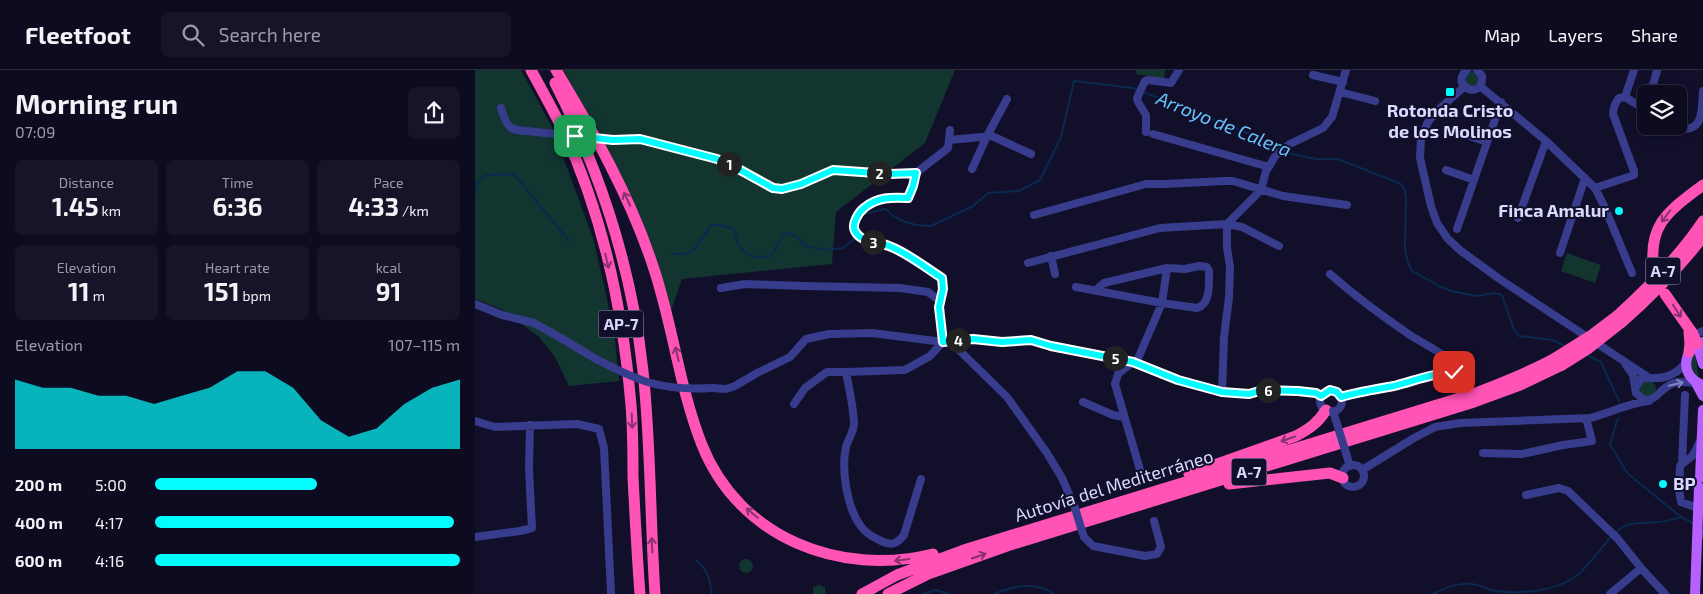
<!DOCTYPE html>
<meta charset="utf-8">
<style>
body{margin:0;font-family:"Exo 2",sans-serif;background:#161429;color:#f1f3f6;height:100vh;display:flex;flex-direction:column;font-size:19px;white-space:nowrap}
*{box-sizing:border-box;margin:0}
p{font-size:16px;color:#9a9ba5}
.icon{flex:none;width:28px;height:28px;fill:none;stroke:currentColor;stroke-width:2;stroke-linecap:round;stroke-linejoin:round}
.map{position:relative;flex:1;overflow:hidden}
.side{display:flex;flex-direction:column;background:#0d0b20;width:475px}
.side>*{flex:none}
.fabs{position:absolute;left:1162px;top:15px;display:grid;gap:10px}
.fabs a{display:grid;place-items:center;width:50px;height:50px;border-radius:8px;background:#0d0b20;box-shadow:0 2px 12px #0003,0 0 0 1px #2d2b3e;font-size:25px}
.pin{position:absolute;display:grid;place-items:center;width:42px;height:42px;color:#fff;margin:-21px;border-radius:10px;box-shadow:0 2px 8px #0006}
.km{position:absolute;width:25px;height:25px;margin:-12px;border-radius:50%;background:#222;color:#fff;font-size:14px;line-height:25px;text-align:center}
.round{display:grid;place-items:center;flex:none;width:52px;height:52px;border-radius:8px;background:#161429}
.summary{display:flex;align-items:center;justify-content:space-between;height:85px;padding:0 15px}
h1{font-size:28px;font-weight:700;line-height:38px}
.stats{display:grid;grid-template-columns:repeat(3,1fr);gap:8px;height:85px;padding:5px 15px}
.stats div{display:grid;align-content:center;border-radius:8px;background:#161429;text-align:center}
.stats b{font-size:25px;font-weight:700}
.stats small{font-size:14px;font-weight:400}
.stats p{font-size:14px}
.chart{height:140px;padding:10px 15px}
.chart p{display:flex;justify-content:space-between}
.chart svg{width:100%;height:90px;margin-top:5px;fill:#05fcff;opacity:.7}
ul{padding:0 15px;list-style:none;font-size:16px}
li{display:grid;grid-template-columns:80px 60px 1fr;align-items:center;height:38px}
li i{height:12px;border-radius:6px;background:#05fcff}
header{display:flex;align-items:center;gap:30px;box-sizing:border-box;height:70px;padding:0 25px;background:#0d0b20;border-bottom:1px solid #2d2b3e}
header strong{font-size:24px}
nav{display:flex;gap:28px;margin-inline-start:auto;font-size:18px}
.search{width:350px;height:45px;background:#161429;display:flex;align-items:center;gap:12px;box-sizing:border-box;padding:0 18px;border-radius:8px;color:#9a9ba5;font-size:19px}
main{display:flex;flex:1;min-height:0}
.map>svg:first-child{display:block}
.green{fill:#123530}
.lines{fill:none;stroke-linecap:round;stroke-linejoin:round}
.stream{stroke:#0a294f;stroke-width:2}
.minor{stroke:#383c8c;stroke-width:8}
.major{stroke:#b560ff;stroke-width:10}
.highway{stroke:#ff54b5;stroke-width:11}
.minor-bridge{stroke:#383c8c;stroke-width:8}
.highway-bridge{stroke:#ff54b5;stroke-width:11}
.oneway{stroke:#883270}
.oneway2{stroke:#8183c0}
.route-casing{stroke:#fff;stroke-width:10}
.route{stroke:#05fcff;stroke-width:6}
.poi-dot{fill:#05fcff;stroke:#110f2a;stroke-width:2}
.labels{text-anchor:middle;stroke-width:4;stroke-linejoin:round;paint-order:stroke}
.shield{fill:#110f2a;stroke:#9e9cbf;stroke-width:1}
.shield-label{font-size:16px;font-weight:bold;fill:#dad9ff}
.poi-label{font-size:18px;font-weight:bold;fill:#dad9ff;stroke:#110f2a}
.street-label{font-size:18px;fill:#dad9ff;stroke:#110f2a}
.water-label{font-size:19px;font-style:italic;fill:#67c6ff;stroke:#110f2a}
</style>
<header>
<strong>Fleetfoot</strong>
<div class="search"><svg class="icon" aria-label="search" viewBox="0 0 24 24"><circle cx="10" cy="10" r="6"/><path d="M15 15l6 6"/></svg>Search here</div>
<nav><a>Map</a><a>Layers</a><a>Share</a></nav>
</header>
<main>
<section class="side">
<div class="summary"><div><h1>Morning run</h1><p>07:09</p></div><a class="round"><svg class="icon" aria-label="share" viewBox="0 0 24 24"><path d="M12 15V3M7 8l5-5 5 5M5 13v7h14v-7"/></svg></a></div>
<div class="stats">
<div><p>Distance</p><b>1.45<small> km</small></b></div>
<div><p>Time</p><b>6:36</b></div>
<div><p>Pace</p><b>4:33<small> /km</small></b></div>
</div>
<div class="stats">
<div><p>Elevation</p><b>11<small> m</small></b></div>
<div><p>Heart rate</p><b>151<small> bpm</small></b></div>
<div><p>kcal</p><b>91</b></div>
</div>
<div class="chart"><p><span>Elevation</span>107–115 m</p>
<svg viewBox="0 0 160 44" preserveAspectRatio="none"><path d="M0 44V10L10 14L20 14L30 18L40 18L50 22L60 18L70 14L80 6L90 6L100 14L110 30L120 38L130 34L140 22L150 14L160 10V44z"/></svg>
</div>
<ul>
<li><b>200 m</b>5:00<i style="width:53%"></i></li>
<li><b>400 m</b>4:17<i style="width:98%"></i></li>
<li><b>600 m</b>4:16<i style="width:100%"></i></li>
</ul>
</section>
<div class="map">
<svg width="1228" height="524" viewBox="0 0 1228 524">
<rect width="100%" height="100%" fill="#110f2a"/>
<path class="green" d="M0 0H46L77 57 118 168 130 219 140 270 144 311 94 316 80 287 63 266 26 239 0 229Z
M88 0H480L450 73 361 142 357 194 207 209 196 241C177 154 133 76 88 0Z
M661 0H690L689 9 661 4Z
M990 9a7 7 0 1 1 14 0a7 7 0 1 1-14 0Z
M1092 183 1126 195 1120 213 1086 201Z
M1218 283 1220 284 1224 310 1216 303 1215 291Z
M1165 319a8 8 0 1 1 16 0a8 8 0 1 1-16 0Z
M264 496a7 7 0 1 1 14 0a7 7 0 1 1-14 0Z
M344 515 350 517V524H338V517Z"/>
<g class="lines">
<path class="stream" d="M668 22 808 77
M811 79 817 84 841 89H863L926 114 930 121 931 129 930 177 932 190 937 201 964 216 976 221 1002 226 1019 223 1027 225 1039 260 1044 266 1077 270 1091 276
M0 123 2 112 11 105 39 104 94 171
M388 144 411 139 418 146 428 151 441 155 456 156 498 136 513 123 544 121 565 110 586 67 599 11 658 18 663 20
M197 184C202 184 209 184 214 183 221 180 231 163 236 155H245L259 159C261 164 261 171 264 175 271 187 284 189 296 186L308 165 313 163 321 166 330 176 351 180 368 178 380 168
M1112 285 1126 292 1144 331
M1143 348 1135 374 1152 403 1206 447 1218 453
M1140 464C1151 450 1166 454 1182 452 1190 452 1198 449 1206 447
M222 491C233 500 235 510 237 524
M447 524 461 520 474 524
M519 524C539 516 560 511 579 524
M958 524C972 517 986 511 1002 515 1008 516 1013 520 1020 521 1045 524 1078 522 1100 507 1110 500 1127 477 1136 467"/>
<path class="minor" d="M992 0C973 16 1009 32 1007 6L1002 0
M838 5 868 12
M1005 16 1071 71 1120 118 1130 138 1157 203
M989 17 964 39 953 52 946 67 945 88 956 136 962 153 973 169 986 181 1026 210 1173 307
M865 22 900 31
M1175 24 1182 1
M1150 27 1159 0
M1150 27 1171 40
M26 38C33 63 37 59 61 62
M1200 56C1228 67 1227 41 1228 21
M980 61 1012 72
M671 62V45L663 32 662 28 670 11 673 10 696 13 704 0
M678 64 794 97
M138 70 165 69 242 89 258 96 298 118 307 119 326 114 358 100 415 104 441 103
M474 70 517 66 556 84
M497 99 512 66 532 29
M971 100 999 110
M1120 118 1159 105V101L1138 44C1138 37 1140 33 1144 28L1150 27
M559 145 671 114H689L750 111H758L808 126 872 135
M1043 148 1071 71
M982 159 1026 32
M1085 183 1110 108
M576 186 580 204
M553 193 685 158 752 154 767 157 804 176
M855 204C880 226 907 246 935 265 952 276 971 284 985 300L983 302C961 299 940 311 919 316 901 319 883 322 866 327
M601 217 687 233 722 238C736 234 734 213 734 201L732 197 724 196 710 199 692 198 629 213 624 217 622 221
M246 218 270 214 329 216 425 218 453 222 465 231
M0 234 27 245 59 253 86 268 121 289
M1215 266 1228 261
M479 270 485 281 532 327 572 383 587 408 600 438
M468 272 464 237 468 219 467 208 415 176 388 169 380 161C378 141 398 128 417 127 422 126 428 128 433 128L438 116 441 103 473 78 475 60
M658 292 643 304 640 314 668 410
M661 293 687 233 692 198
M1151 295 1158 305 1161 323 1169 330C1181 331 1184 321 1193 316 1201 310 1212 312 1221 313
M1161 317 1166 309C1171 307 1173 308 1178 308 1191 309 1202 303 1210 294
M237 318 251 319 260 316 282 303 315 287 331 269 354 264 397 263 468 272
M845 331a11 11 0 1 1 22 0a11 11 0 1 1-22 0Z
M747 323 749 267 754 227 755 197 752 178V154L786 120 791 101 801 85 815 74 848 58 857 47 871 0
M608 332 638 345 649 347
M319 334 330 318 352 302H371
M0 351 20 357 102 354 124 359 129 378 136 523
M1008 383 1047 384 1088 375 1117 371 1111 348
M1207 393 1210 325
M867 406a11 11 0 1 1 22 0a11 11 0 1 1-22 0Z
M887 400 939 368 960 357 985 353 1115 348C1135 343 1153 333 1174 331
M446 409 429 465C422 474 417 476 406 471 398 467 390 463 385 455 372 437 366 399 371 377 373 369 380 360 379 352 378 335 374 318 371 302L430 300 455 286 468 272 479 270 498 269 527 272 556 270 576 276 658 292 703 310 747 323 774 324 788 320 823 321 841 323 846 326
M1051 425 1084 418 1093 421 1142 468 1166 498 1190 524
M1223 441 1220 437 1206 432 1204 420 1205 396C1208 392 1212 391 1216 387 1220 383 1222 377 1225 371
M607 461 609 467 618 476 670 486 682 484 686 477 679 451
M1228 465V464
M0 467 45 461 57 458 54 399 55 355
M1135 524 1166 498"/>
<path class="major" d="M1228 272C1206 279 1205 308 1228 315
M1222 274 1228 294
M1221 313 1228 326
M1225 408 1228 340
M1220 524 1224 417"/>
<path class="highway" d="M56 0C67 20 78 40 88 60 128 145 148 241 156 335 158 359 158 383 158 407 160 446 162 485 165 524
M81 0C119 63 155 126 178 196 198 255 204 317 227 375 264 468 365 507 458 484
M80 13C126 103 157 200 168 301 176 374 175 450 180 524
M1179 201C1172 154 1194 141 1228 115
M1190 224 1218 264 1222 274
M1142 246C1174 217 1204 187 1228 151
M1147 252C1178 225 1203 199 1228 167
M1214 282 1215 274 1214 262
M714 404 821 366C834 359 843 353 851 340
M754 414 855 403 868 408
M387 524 422 505 492 479 1001 323C1029 312 1056 302 1082 287
M413 524 453 504 532 476 996 333 1045 315 1087 295"/>
<path class="minor-bridge" d="M61 62 138 70
M121 289C165 312 187 321 237 318
M858 341 875 396
M600 438 607 461"/>
<path class="highway-bridge" d="M1082 287 1117 265 1142 246
M1087 295 1114 278 1147 252"/>
</g>
<defs><path id="oneway-shaft" d="M-6 0H5M1.5-3L5.5 0L1.5 3" fill="none" stroke-width="1.6" stroke-linecap="round" stroke-linejoin="round" transform="scale(1.25)"/></defs>
<g class="oneway">
<use href="#oneway-shaft" transform="translate(152 129) rotate(-116)"/>
<use href="#oneway-shaft" transform="translate(1191 146) rotate(127)"/>
<use href="#oneway-shaft" transform="translate(132 191) rotate(76)"/>
<use href="#oneway-shaft" transform="translate(1202 241) rotate(57)"/>
<use href="#oneway-shaft" transform="translate(202 284) rotate(-103)"/>
<use href="#oneway-shaft" transform="translate(157 351) rotate(88)"/>
<use href="#oneway-shaft" transform="translate(813 369) rotate(161)"/>
<use href="#oneway-shaft" transform="translate(277 443) rotate(-140)"/>
<use href="#oneway-shaft" transform="translate(177 475) rotate(-93)"/>
<use href="#oneway-shaft" transform="translate(504 486) rotate(-19)"/>
<use href="#oneway-shaft" transform="translate(427 490) rotate(173)"/>
</g>
<use class="oneway2" href="#oneway-shaft" transform="translate(1201 314) rotate(-14)"/>
<g class="lines">
<defs>
<path id="route" d="M100 66 138 70 165 69 242 89 258 96 298 118 307 119 326 114 358 100 415 104 441 103 438 116 433 128C417 127 402 127 389 138 384 142 376 154 380 161 386 173 404 172 414 176 433 183 451 198 467 208L468 219 464 237 468 272 498 269 527 272 556 270 576 276 658 292 703 310 747 322 774 324 788 320 823 321 841 323 846 326 855 320 862 322 866 327C883 322 901 319 919 316 939 311 958 303 979 302"/>
</defs>
<use href="#route" class="route-casing"/>
<use href="#route" class="route"/>
</g>
<g class="poi-dot">
<rect x="970" y="17" width="10" height="10" rx="2.5"/>
<circle cx="1144" cy="141" r="5"/>
<circle cx="1188" cy="414" r="5"/>
</g>
<g class="labels">
<g class="shield">
<rect x="1170.5" y="187.5" width="35" height="27" rx="4"/>
<rect x="123.5" y="240.5" width="45" height="27" rx="4"/>
<rect x="756.5" y="388.5" width="35" height="27" rx="4"/>
</g>
<g class="shield-label">
<text x="1188" y="207">A-7</text>
<text x="146" y="260">AP-7</text>
<text x="774" y="408">A-7</text>
</g>
<g class="poi-label">
<text x="975" y="47">Rotonda Cristo<tspan x="975" dy="21">de los Molinos</tspan></text>
<text x="1134" y="147" text-anchor="end">Finca Amalur</text>
<text x="1198" y="420" text-anchor="start">BP</text>
</g>
<g class="street-label">
<text transform="translate(639 416) rotate(-17)" y="6">Autovía del Mediterráneo</text>
</g>
<g class="water-label">
<text transform="translate(749 54) rotate(22)" y="7">Arroyo de Calera</text>
</g>
</g>
</svg>
<div class="fabs">
<a><svg class="icon" aria-label="layers" viewBox="0 0 24 24"><path d="M12 4l9 5-9 5-9-5zM3 14l9 5 9-5"/></svg></a>
</div>
<div class="pin" style="left:100px;top:66px;background:#1e9e55"><svg class="icon" aria-label="arrive" viewBox="0 0 24 24"><path d="M6 21V4h12l-3 4 3 4H6"/></svg></div>
<div class="pin" style="left:979px;top:302px;background:#d93025"><svg class="icon" aria-label="check" viewBox="0 0 24 24"><path d="M5 12l5 5 9-10"/></svg></div>
<b class="km" style="left:254px;top:94px">1</b>
<b class="km" style="left:404px;top:103px">2</b>
<b class="km" style="left:398px;top:172px">3</b>
<b class="km" style="left:483px;top:270px">4</b>
<b class="km" style="left:640px;top:288px">5</b>
<b class="km" style="left:793px;top:320px">6</b>
</div>
</main>
